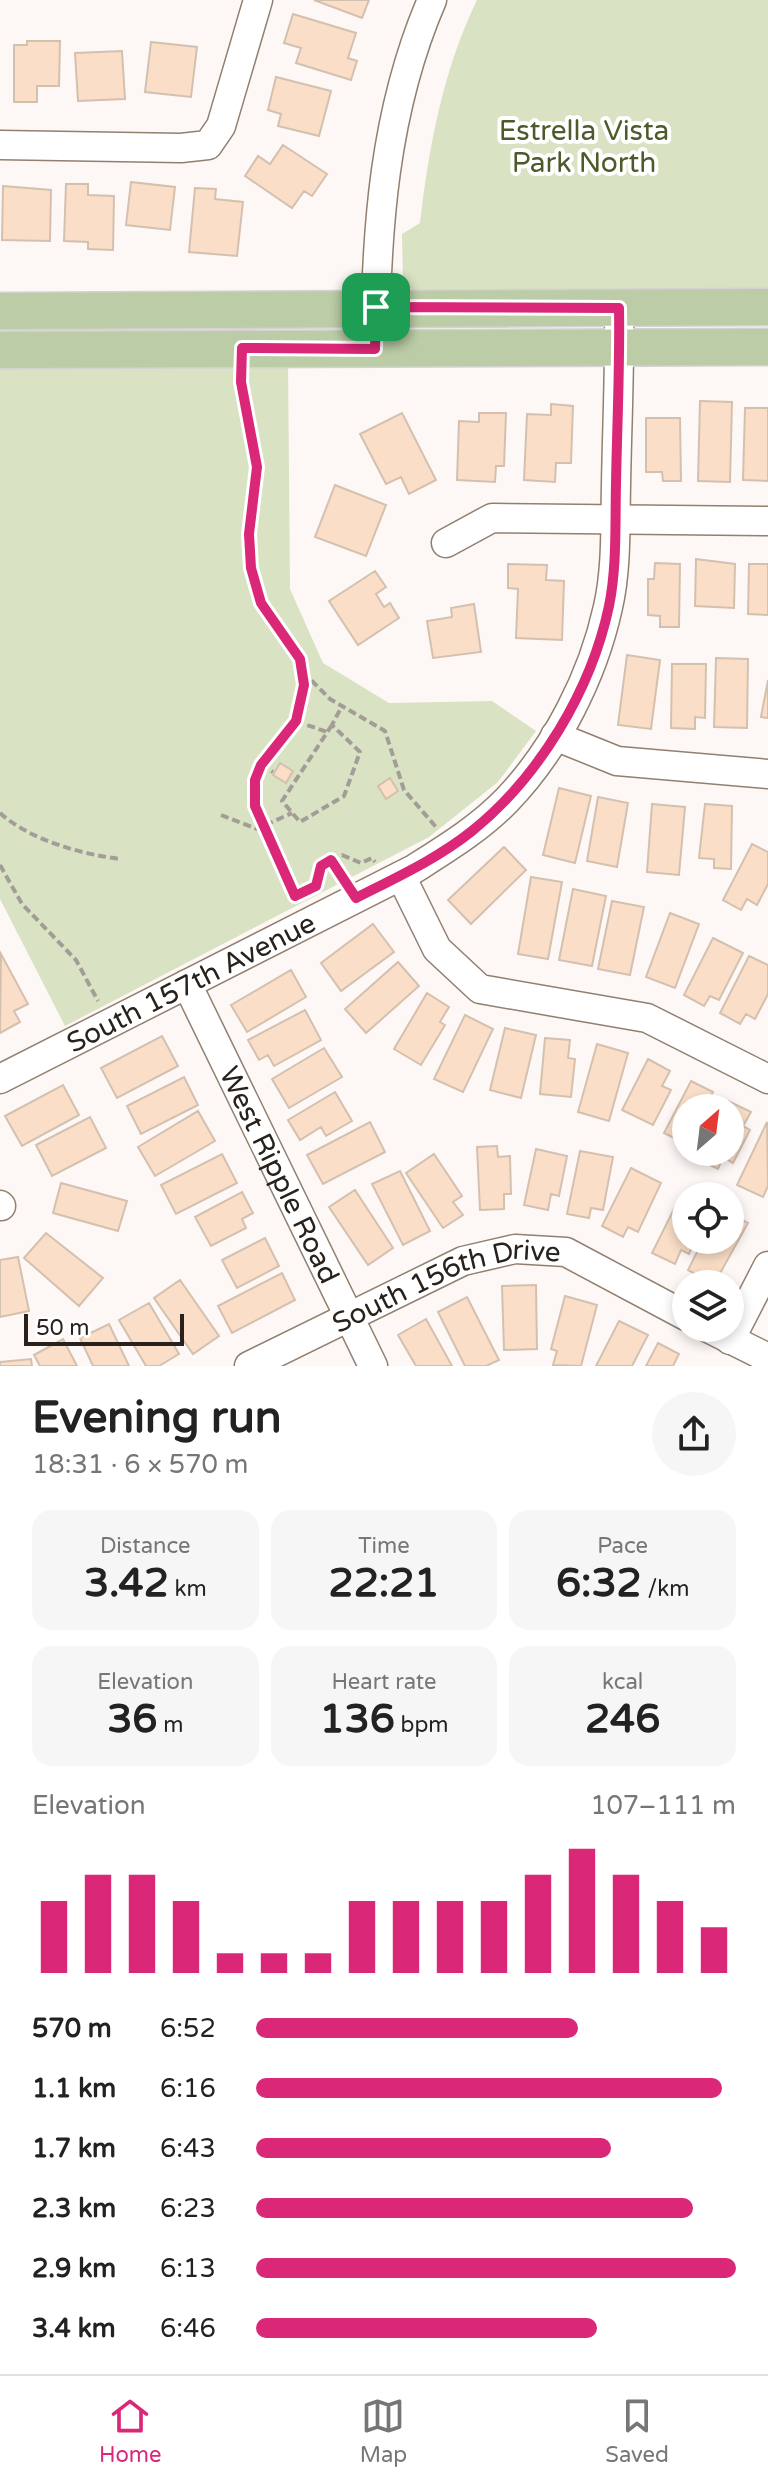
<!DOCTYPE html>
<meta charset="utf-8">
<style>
body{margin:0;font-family:"Varela Round",sans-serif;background:#f6f6f6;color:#222;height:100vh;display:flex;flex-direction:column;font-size:30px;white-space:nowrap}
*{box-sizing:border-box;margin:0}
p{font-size:26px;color:#767676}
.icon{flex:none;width:44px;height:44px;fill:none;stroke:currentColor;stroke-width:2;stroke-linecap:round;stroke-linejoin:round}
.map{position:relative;height:1366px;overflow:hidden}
.sheet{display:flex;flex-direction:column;background:#fff;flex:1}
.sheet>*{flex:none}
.needle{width:52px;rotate:28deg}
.buttons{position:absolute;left:672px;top:1094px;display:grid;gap:16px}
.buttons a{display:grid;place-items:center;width:72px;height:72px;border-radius:50%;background:#fff;box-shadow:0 4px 12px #0003;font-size:40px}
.scale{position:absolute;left:24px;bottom:20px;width:160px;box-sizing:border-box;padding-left:8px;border:4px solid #29211b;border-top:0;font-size:22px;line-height:28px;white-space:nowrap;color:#29211b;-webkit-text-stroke:6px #fff;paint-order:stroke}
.pin{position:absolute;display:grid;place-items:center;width:68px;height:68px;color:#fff;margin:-34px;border-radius:16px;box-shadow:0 4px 12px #0006}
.round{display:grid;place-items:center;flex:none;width:84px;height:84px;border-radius:42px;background:#f6f6f6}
.headline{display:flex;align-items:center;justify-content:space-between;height:136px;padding:0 32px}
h1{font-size:44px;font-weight:700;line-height:60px}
.stats{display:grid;grid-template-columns:repeat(3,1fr);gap:12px;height:136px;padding:8px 32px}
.stats div{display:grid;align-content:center;border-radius:20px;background:#f6f6f6;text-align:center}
.stats b{font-size:40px;font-weight:700}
.stats small{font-size:22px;font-weight:400}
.stats p{font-size:22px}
.chart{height:224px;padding:16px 32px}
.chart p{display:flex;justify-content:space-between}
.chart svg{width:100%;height:144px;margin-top:8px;stroke:#db2777;stroke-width:6}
ul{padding:0 32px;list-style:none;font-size:26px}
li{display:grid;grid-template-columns:128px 96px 1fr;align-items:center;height:60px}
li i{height:20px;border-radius:10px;background:#db2777}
.tab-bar{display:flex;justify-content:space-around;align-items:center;height:112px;border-top:2px solid #e0e0e0;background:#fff;font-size:22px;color:#767676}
.tab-bar a{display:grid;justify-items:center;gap:4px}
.tab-bar .on{color:#db2777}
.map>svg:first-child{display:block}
.green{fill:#d9e2c3}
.building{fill:#fadec7;stroke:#d4c0af;stroke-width:2}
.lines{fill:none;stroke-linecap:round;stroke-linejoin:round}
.minor-casing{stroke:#917f6f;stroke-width:31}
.major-casing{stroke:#d4d3d1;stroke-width:39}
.path{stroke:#a39d98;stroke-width:4;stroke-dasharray:8 4;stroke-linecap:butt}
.minor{stroke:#fff;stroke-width:28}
.major{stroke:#bccca6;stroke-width:36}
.route-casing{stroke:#fff;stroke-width:16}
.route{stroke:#db2777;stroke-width:10}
.labels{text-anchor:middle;stroke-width:8;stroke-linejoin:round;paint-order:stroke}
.park-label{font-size:28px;fill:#4d5a29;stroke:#fff}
.street-label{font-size:28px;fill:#29211b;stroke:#fff}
</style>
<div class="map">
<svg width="768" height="1366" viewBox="0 0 768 1366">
<rect width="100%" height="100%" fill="#fdf8f5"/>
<path class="green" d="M477 0H768V291L429 293 413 291 403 281 402 234 420 223C429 146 443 70 477 0Z
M288 359 290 589 323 663 389 703 492 701 536 731 498 782 429 837 65 1026 0 899V362Z"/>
<path class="building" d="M314 0H369L362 18Z
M293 14 356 33 348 58 357 61 351 80 296 63 301 48 284 43Z
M27 41H60L59 86H37V102H14V45H27Z
M151 42 197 47 191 97 145 92Z
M122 51 125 99 78 101 75 53Z
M276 77 331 91 319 136 278 126 281 114 268 110Z
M283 145 327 174 312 196 304 191 292 208 245 176 258 156 270 164Z
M131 182 175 187 170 230 126 225Z
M66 184H88V195L114 196 113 250 88 249V242L64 241Z
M3 186 51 190 50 241 2 240Z
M195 188 216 189 215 199 243 202 237 256 189 252Z
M700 401 732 402 730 482 698 481Z
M551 404 573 406 571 463H556L555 482 524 480 527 414 551 415Z
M745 408H768V481L743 480Z
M402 413 436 480 409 494 401 477 386 484 360 434Z
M479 413H506L504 466H496L495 482 457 480 459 421 479 422Z
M646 418H680L681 481H663L662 472H646Z
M335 485 386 505 366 556 315 537Z
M696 559 735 564 734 608 695 606Z
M655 563 680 564 679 627H660V616L648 615V579H654Z
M508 564 547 565 546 580 564 581 562 640 516 638 518 589 508 588Z
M749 564H768V615L748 614Z
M375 571 386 587 376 594 384 607 390 603 399 618 358 645 329 601Z
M474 604 481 652 433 658 427 621 452 617 451 608Z
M627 655 660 660 651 729 618 725Z
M716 658 748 659 747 728 714 727Z
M672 664H706L705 718 695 717V729L671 728Z
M768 680V718L761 717Z
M280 763 293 771 286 783 273 775Z
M390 778 398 791 386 799 378 786Z
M559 788 591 796 575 863 543 855Z
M598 797 628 803 617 867 587 861Z
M652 804 685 807 679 875 647 872Z
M705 804 732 806 731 869 714 868V859L699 858Z
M752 844 768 852V884L757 905 747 899 741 910 723 900Z
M504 847 526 870 471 924 448 900Z
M531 877 562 882 548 959 518 954Z
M573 889 606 896 592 966 559 960Z
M612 901 644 907 630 975 598 969Z
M670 913 699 924 675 988 646 977Z
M373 924 394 952 341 991 321 963Z
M713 938 743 953 719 1000 710 996 704 1006 684 995Z
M1 954 28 1004 14 1011 20 1022 0 1033Z
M749 956 768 965V994L755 1019 746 1014 740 1024 720 1013Z
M398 962 419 986 366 1033 345 1009Z
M291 970 306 997 247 1032 231 1005Z
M427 993 449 1007 440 1022 445 1025 421 1065 394 1049Z
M305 1010 321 1040 274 1066 268 1055 259 1060 248 1040Z
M465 1015 493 1029 463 1092 434 1079Z
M505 1028 536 1035 521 1098 490 1090Z
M162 1036 178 1066 117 1098 101 1068Z
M545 1038 570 1040 568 1058 575 1059 571 1097 540 1094Z
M597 1044 628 1053 609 1121 578 1112Z
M324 1048 342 1077 289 1108 272 1079Z
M648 1059 670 1071 662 1086 671 1090 653 1125 622 1110Z
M184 1077 198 1105 141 1134 127 1106Z
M691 1081 713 1092 704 1108H686L684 1143 664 1133Z
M63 1085 79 1115 22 1146 5 1116Z
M335 1092 352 1121 326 1136 321 1127 300 1140 288 1120Z
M728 1101 751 1112 743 1126 750 1130 733 1163 723 1157 718 1169 699 1160 703 1152H730V1108H725Z
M198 1111 215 1141 155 1176 138 1147Z
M90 1117 106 1148 52 1176 36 1145Z
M370 1122 385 1152 323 1184 307 1155Z
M767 1122 768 1186 763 1197 737 1185Z
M497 1146 498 1157 510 1156 511 1194H504V1209L480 1210 477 1147Z
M536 1149 567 1156 559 1196 551 1194 548 1210 524 1205Z
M580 1151 613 1157 603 1210 591 1208 589 1218 567 1214Z
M222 1154 237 1183 176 1214 161 1185Z
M434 1154 462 1196 453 1202 463 1215 443 1228 406 1173Z
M631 1168 661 1183 638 1232 628 1227 623 1237 602 1226Z
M400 1171 430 1231 403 1245 372 1184Z
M61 1183 127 1201 118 1231 53 1213Z
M355 1190 393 1248 368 1265 329 1207Z
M242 1192 253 1213 242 1219 246 1228 211 1246 195 1217Z
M677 1203 686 1208V1240H695L689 1254 681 1250 675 1264 652 1253Z
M730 1214 748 1223 714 1284 688 1270 703 1240H730Z
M46 1233 103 1278 79 1306 24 1258Z
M265 1238 279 1266 237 1288 222 1260Z
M18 1257 29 1311 0 1317V1260Z
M282 1273 295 1300 232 1333 218 1306Z
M180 1280 219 1336 193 1354 154 1298Z
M536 1285 537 1349 504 1350 502 1286Z
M565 1296 597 1305 581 1366 553 1365 557 1351 551 1349Z
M467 1297 499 1360 486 1366H465L438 1312Z
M149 1303 179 1354 159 1366H146L119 1320Z
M426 1319 452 1366H416L398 1335Z
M619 1321 648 1335 632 1366H596Z
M109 1324 129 1366H93L80 1338Z
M63 1339 77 1366H40L34 1355Z
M658 1343 679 1354 673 1366H646Z
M31 1359 32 1366H0V1362Z"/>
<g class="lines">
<defs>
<g id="minor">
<path d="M0 145 181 148 208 145 221 126 258 0"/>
<path d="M375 349C376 230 384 111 432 0"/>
<path d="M446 543 492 518 768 521"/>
<path d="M555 736 617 761 768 774"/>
<path d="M401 876 437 949 480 989 647 1018 768 1079"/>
<path id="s1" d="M187 984 373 1366"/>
<path id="s2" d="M0 1079 414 869C447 848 480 828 507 800 556 749 593 676 608 607 617 568 615 524 616 485 617 426 620 367 619 308"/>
<path d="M0 1205 1 1206"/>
<path d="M708 1328 768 1358"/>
<path d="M730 1340 768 1266"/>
<path id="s3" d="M249 1366 463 1261 515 1249 566 1252 686 1316"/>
</g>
<path id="major" d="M0 311 768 307
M0 350 768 347"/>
</defs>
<use href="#minor" class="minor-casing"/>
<use href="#major" class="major-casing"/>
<path class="path" d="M241 374C240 405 256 434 257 464 259 511 241 552 258 597 272 635 302 642 304 688 306 736 246 755 255 807 260 837 283 869 295 896L316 886 321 866 331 860 342 877
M303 672 330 699 385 731 404 790 436 827
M296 721 327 732
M332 725 282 801 300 822 344 796 360 752 332 725 342 706
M261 765 273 772
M0 813C30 840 81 854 120 859
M221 815 257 829 292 813
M331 860 342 855 361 863 372 858 375 862
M0 865 22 904 76 960 98 1001"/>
<use href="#minor" class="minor"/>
<use href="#major" class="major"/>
</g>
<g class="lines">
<defs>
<path id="route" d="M376 307 619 308C620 367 617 426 616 484 615 524 617 567 609 606 591 691 539 777 472 831 437 859 395 878 356 898L331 860 321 866 316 886 295 896 255 806V780L261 765 296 721 304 685 300 659 261 603 251 568 249 534 257 467 241 382 242 348 375 349Z"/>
</defs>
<use href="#route" class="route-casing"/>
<use href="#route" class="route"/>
</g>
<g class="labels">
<g class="park-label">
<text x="584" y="140">Estrella Vista<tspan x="584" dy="32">Park North</tspan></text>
</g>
<g class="street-label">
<text dy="10" stroke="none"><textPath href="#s2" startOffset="214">South 157th Avenue</textPath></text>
<text dy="10" stroke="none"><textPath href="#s1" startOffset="212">West Ripple Road</textPath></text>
<text dy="10" stroke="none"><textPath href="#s3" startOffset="216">South 156th Drive</textPath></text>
</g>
</g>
</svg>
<div class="buttons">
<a><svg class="needle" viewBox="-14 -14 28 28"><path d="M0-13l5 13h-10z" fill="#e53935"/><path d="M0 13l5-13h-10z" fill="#767676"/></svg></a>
<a><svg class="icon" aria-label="locate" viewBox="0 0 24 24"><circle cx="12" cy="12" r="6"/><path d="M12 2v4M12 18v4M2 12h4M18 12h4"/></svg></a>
<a><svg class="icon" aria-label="layers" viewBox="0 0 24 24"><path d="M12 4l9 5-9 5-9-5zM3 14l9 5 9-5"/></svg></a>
</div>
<div class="scale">50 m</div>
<div class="pin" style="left:376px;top:307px;background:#1e9e55"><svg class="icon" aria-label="arrive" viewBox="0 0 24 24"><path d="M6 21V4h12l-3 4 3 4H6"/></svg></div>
</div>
<section class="sheet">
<div class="headline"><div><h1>Evening run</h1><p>18:31 · 6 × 570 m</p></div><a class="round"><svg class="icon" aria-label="share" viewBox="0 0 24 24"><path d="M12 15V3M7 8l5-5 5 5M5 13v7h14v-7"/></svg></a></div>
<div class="stats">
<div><p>Distance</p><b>3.42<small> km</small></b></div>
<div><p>Time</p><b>22:21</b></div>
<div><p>Pace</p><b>6:32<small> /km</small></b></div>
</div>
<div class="stats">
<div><p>Elevation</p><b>36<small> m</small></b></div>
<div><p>Heart rate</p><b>136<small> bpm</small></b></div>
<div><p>kcal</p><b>246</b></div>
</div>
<div class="chart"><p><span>Elevation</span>107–111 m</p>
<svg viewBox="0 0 160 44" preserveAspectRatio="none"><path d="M5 44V22M15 44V14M25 44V14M35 44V22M45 44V38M55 44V38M65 44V38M75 44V22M85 44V22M95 44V22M105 44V22M115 44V14M125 44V6M135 44V14M145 44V22M155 44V30"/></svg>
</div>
<ul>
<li><b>570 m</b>6:52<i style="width:67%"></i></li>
<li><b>1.1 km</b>6:16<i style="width:97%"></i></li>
<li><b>1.7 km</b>6:43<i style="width:74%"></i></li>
<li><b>2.3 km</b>6:23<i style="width:91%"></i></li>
<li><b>2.9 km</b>6:13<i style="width:100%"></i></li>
<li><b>3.4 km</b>6:46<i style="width:71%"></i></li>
</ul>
</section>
<nav class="tab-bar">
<a class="on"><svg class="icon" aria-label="home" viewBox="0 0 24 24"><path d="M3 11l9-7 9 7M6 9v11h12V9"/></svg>Home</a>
<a><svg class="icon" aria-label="map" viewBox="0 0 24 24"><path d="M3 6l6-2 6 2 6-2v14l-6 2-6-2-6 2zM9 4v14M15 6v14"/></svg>Map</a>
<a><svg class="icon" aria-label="saved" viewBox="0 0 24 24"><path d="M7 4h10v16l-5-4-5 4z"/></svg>Saved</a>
</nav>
